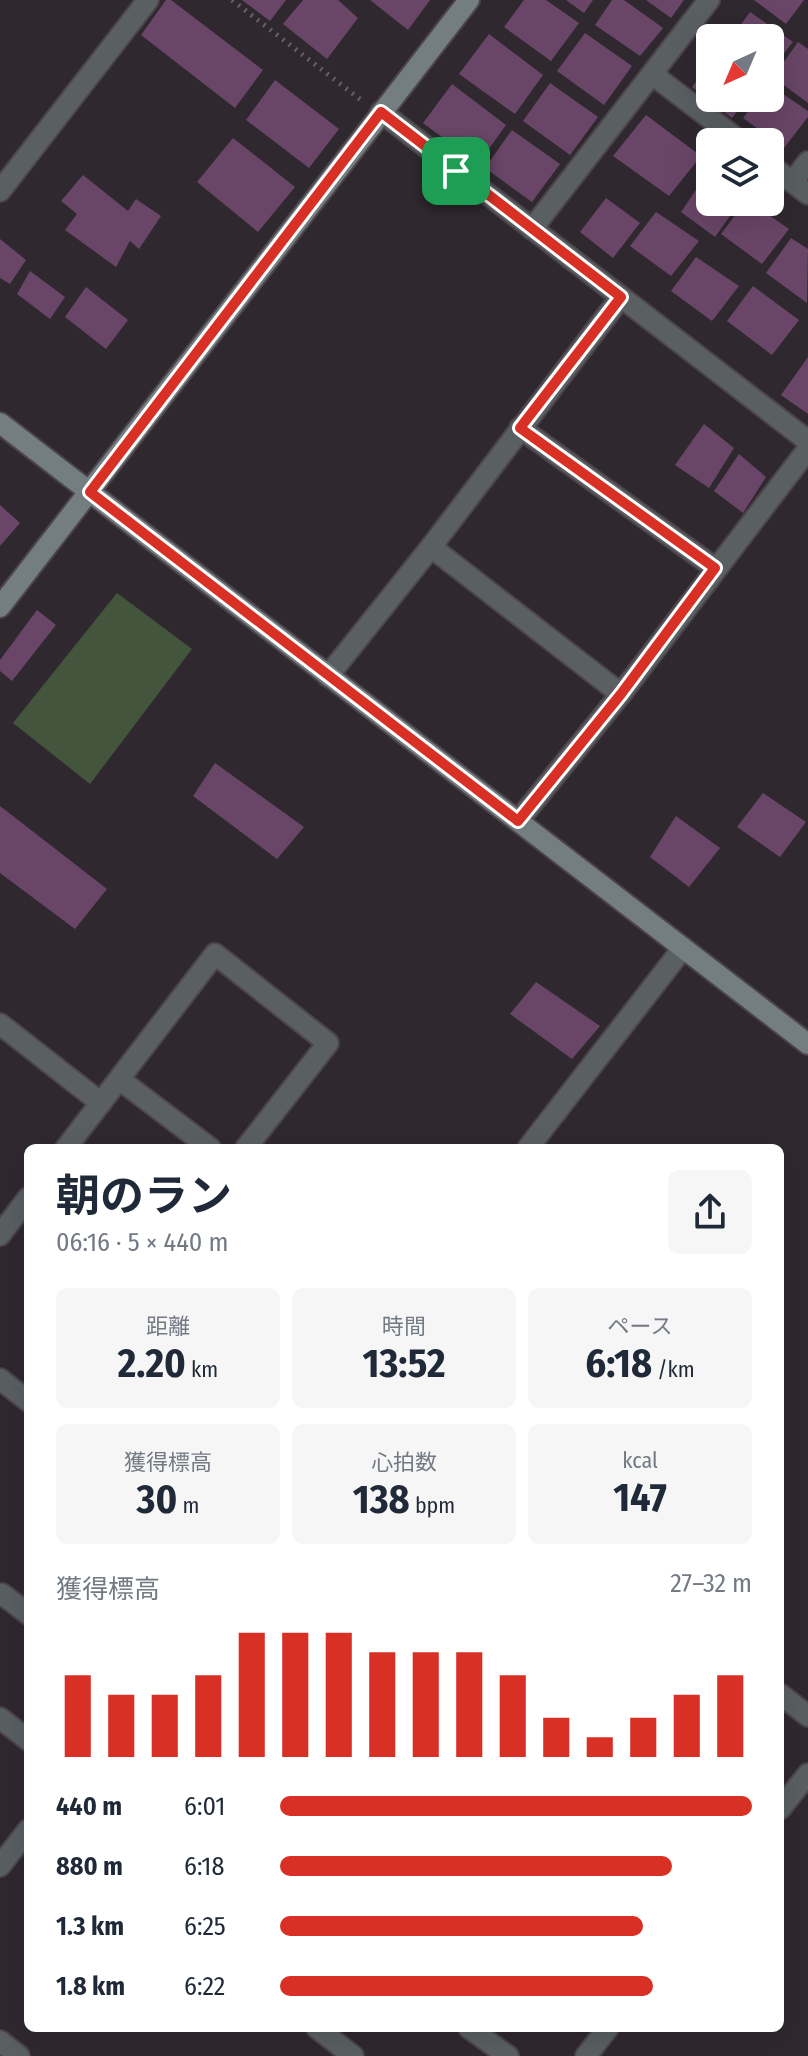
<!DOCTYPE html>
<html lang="ja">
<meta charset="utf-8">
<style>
body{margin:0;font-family:"Fira Sans Condensed","Noto Sans JP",sans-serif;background:#f6f6f7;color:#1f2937;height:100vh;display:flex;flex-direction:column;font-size:30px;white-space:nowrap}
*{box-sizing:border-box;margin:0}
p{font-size:26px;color:#747a83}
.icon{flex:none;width:44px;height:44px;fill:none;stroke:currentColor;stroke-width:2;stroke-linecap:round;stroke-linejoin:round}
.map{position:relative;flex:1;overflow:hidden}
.side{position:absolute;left:24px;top:1144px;width:760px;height:888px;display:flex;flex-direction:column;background:#fff;border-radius:12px;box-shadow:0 8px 32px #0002}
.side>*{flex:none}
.needle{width:52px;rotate:224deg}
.buttons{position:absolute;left:696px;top:24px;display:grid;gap:16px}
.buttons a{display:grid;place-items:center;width:88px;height:88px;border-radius:12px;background:#fff;box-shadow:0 8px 32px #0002;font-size:40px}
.pin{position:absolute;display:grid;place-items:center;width:68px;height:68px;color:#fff;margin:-34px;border-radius:16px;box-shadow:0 4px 12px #0006}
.round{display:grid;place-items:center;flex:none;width:84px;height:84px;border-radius:12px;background:#f6f6f7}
.summary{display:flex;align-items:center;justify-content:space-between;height:136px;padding:0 32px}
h1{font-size:44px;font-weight:700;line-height:60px}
.stats{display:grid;grid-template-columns:repeat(3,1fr);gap:12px;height:136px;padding:8px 32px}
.stats div{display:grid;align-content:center;border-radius:12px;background:#f6f6f7;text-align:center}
.stats b{font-size:40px;font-weight:700}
.stats small{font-size:22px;font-weight:400}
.stats p{font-size:22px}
.chart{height:224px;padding:16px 32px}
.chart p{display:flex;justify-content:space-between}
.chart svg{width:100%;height:144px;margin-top:8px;stroke:#d93025;stroke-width:6}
ul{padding:0 32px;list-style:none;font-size:26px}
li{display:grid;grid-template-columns:128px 96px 1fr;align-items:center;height:60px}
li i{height:20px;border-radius:10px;background:#d93025}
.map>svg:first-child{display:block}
.green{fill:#44553d}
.building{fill:#694667}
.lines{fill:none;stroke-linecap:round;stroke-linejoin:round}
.street-casing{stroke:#4c444b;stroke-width:24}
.secondary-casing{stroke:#4c444b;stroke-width:24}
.path{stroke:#676066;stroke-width:5;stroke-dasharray:2 6;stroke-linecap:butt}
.street{stroke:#5a6062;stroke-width:20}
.secondary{stroke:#747e81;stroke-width:20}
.route-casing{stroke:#fff;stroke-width:16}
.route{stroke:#d93025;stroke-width:10}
</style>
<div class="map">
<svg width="808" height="2056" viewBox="0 0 808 2056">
<rect width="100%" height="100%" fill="#30282f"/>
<path class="green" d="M117 593 192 649 90 784 13 723Z"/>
<path class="building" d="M166 0H171L263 70 235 108 141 35Z
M242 0H286L270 21Z
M303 0H338L358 18 327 59 283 24Z
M370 0H430L408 30Z
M524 0H546L579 23 551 61 504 27Z
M566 0H593L584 13Z
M612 0H624L663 28 640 56 595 25Z
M646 0H684L671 18Z
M754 0H804L786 24Z
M750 12 793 42 770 71V38H731Z
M585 33 632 66 604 105 557 71Z
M489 34 543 75 515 114 459 74Z
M798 42 808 49V103L773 77Z
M710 62V98H747L732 118 692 87Z
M275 80 339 129 309 168 246 120Z
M550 83 598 117 570 155 523 121Z
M452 84 506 125 478 164 423 123Z
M770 85 808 111V117L784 148 743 118 758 98H770Z
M646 115 701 156 669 196 613 156Z
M512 130 560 164 532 202 485 168Z
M233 138 295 187 258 232 197 182Z
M710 169V202H740L715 237 681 212Z
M83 175 128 211 136 199 161 216 139 249 130 241 116 267 65 230 77 214 61 201Z
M606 198 640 223 613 258 580 232Z
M745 202H750L789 229 762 264 721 234Z
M656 212 699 241 671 276 630 246Z
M791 238 808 249 807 303 766 273Z
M0 239 26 260 10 284 0 278Z
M696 257 739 286 712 321 671 291Z
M30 271 65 297 50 319 17 294Z
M753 286 799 320 772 355 727 321Z
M86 287 128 320 106 349 65 317Z
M808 357V414L781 395Z
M704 424 734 448 709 488 675 465Z
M739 454 766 477 743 513 714 491Z
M0 505 20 523 0 546Z
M37 610 56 625 12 681 0 671V660Z
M215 763 304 827 277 859 193 796Z
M763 793 806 822 780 857 737 827Z
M0 806 107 889 75 929 0 873Z
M676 816 720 848 689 887 650 857Z
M536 982 600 1026 572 1059 510 1014Z"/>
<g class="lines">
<defs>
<path id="street" d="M652 74 741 142
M381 112 808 441
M770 165 808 194
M792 182 808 162
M0 191 148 0
M532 229 709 0
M520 428 715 568
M431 547 621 694
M328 676 431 547 621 297
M518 821 621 694 808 449
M0 1024 101 1103
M119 1079 210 1148
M66 1148 215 954 328 1043 246 1148
M528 1148 683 948
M0 1235 28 1198
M0 1379 28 1401
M2 1594 28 1614
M780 1694 808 1716
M0 1718 28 1740
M780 1809 808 1774
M0 1866 28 1830
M317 2028 353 2056
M469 2028 508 2056
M0 2041 19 2056
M586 2056 608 2028"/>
<path id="secondary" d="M0 423 808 1044
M0 607 469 0"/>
</defs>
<use href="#street" class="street-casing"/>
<use href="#secondary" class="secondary-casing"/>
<path class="path" d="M232 0 361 100"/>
<use href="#street" class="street"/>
<use href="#secondary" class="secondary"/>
</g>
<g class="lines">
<defs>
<path id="route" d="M381 112 621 297 520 428 715 568 621 694 518 821 90 492Z"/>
</defs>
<use href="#route" class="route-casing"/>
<use href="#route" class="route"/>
</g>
</svg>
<div class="buttons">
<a><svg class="needle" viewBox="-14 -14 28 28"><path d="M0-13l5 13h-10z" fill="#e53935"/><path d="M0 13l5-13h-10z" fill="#747a83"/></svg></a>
<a><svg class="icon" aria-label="layers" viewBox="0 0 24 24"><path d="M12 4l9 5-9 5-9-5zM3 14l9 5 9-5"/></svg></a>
</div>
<div class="pin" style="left:456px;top:171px;background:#1e9e55"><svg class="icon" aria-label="arrive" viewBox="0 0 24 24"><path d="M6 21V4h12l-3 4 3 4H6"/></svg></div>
<section class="side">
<div class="summary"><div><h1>朝のラン</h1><p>06:16 · 5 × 440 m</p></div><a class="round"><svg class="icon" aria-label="share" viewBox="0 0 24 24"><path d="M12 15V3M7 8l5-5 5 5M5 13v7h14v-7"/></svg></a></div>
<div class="stats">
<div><p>距離</p><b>2.20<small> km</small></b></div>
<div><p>時間</p><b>13:52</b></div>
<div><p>ペース</p><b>6:18<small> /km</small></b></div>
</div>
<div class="stats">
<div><p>獲得標高</p><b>30<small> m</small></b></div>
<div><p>心拍数</p><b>138<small> bpm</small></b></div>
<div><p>kcal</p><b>147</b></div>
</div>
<div class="chart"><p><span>獲得標高</span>27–32 m</p>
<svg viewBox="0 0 160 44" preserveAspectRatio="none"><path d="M5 44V19M15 44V25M25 44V25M35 44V19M45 44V6M55 44V6M65 44V6M75 44V12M85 44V12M95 44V12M105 44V19M115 44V32M125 44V38M135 44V32M145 44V25M155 44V19"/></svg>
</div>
<ul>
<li><b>440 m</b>6:01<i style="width:100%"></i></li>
<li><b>880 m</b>6:18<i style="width:83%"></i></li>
<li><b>1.3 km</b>6:25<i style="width:77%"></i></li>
<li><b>1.8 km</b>6:22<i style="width:79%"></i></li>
</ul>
</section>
</div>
